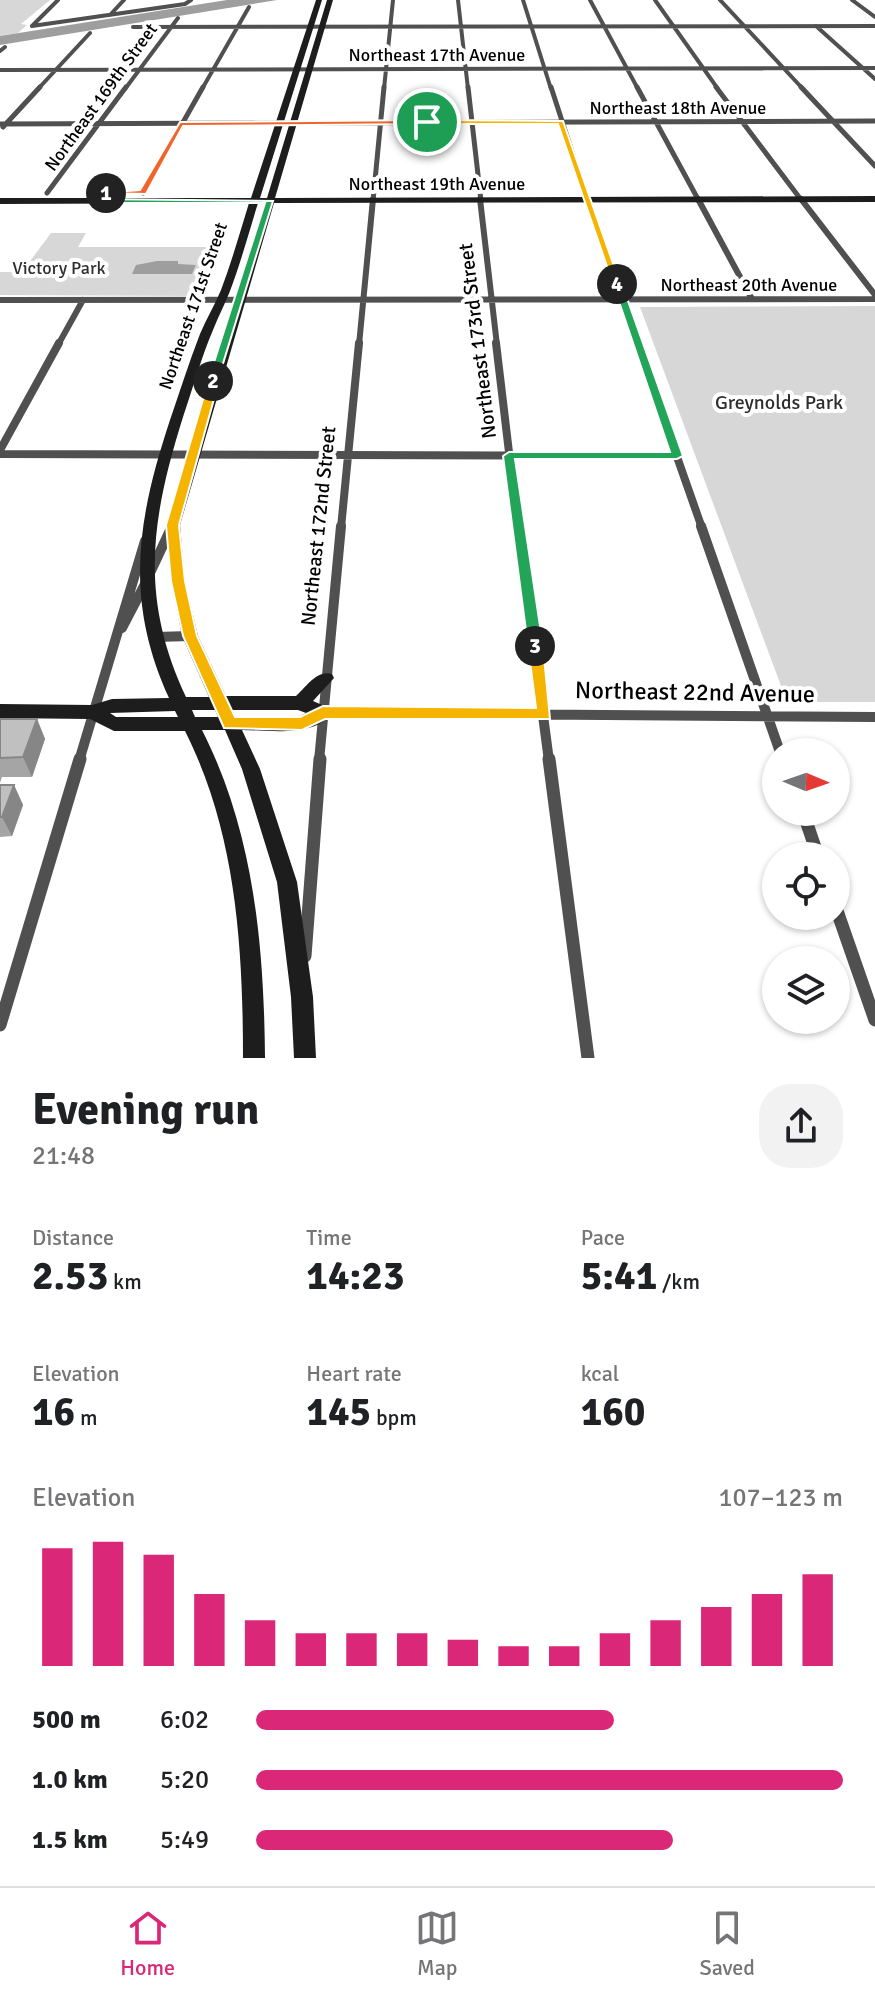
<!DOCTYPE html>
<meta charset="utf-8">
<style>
body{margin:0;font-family:Signika,sans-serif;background:#f2f2f2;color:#202124;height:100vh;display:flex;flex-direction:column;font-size:30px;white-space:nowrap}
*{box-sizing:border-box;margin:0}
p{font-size:26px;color:#757577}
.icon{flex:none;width:44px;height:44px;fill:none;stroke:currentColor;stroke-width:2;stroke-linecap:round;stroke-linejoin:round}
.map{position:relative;height:1058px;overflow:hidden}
.drawer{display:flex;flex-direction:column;background:#fff;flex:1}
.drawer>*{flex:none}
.needle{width:52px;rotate:92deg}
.tools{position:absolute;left:762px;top:738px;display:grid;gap:16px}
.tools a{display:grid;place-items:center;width:88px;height:88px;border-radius:50%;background:#fff;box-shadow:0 2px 6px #0004;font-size:40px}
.pin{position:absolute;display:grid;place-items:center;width:68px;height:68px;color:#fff;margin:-34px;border:4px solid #fff;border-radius:50%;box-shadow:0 2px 8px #0007}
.km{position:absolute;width:40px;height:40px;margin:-20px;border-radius:50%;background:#222;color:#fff;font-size:22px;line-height:40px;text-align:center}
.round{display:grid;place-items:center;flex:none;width:84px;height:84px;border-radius:32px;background:#f2f2f2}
.overview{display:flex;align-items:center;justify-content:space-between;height:136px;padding:0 32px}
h1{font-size:44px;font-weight:700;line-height:60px}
.figures{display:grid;grid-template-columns:repeat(3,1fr);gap:12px;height:136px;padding:8px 32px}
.figures div{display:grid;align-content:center}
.figures b{font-size:40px;font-weight:700}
.figures small{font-size:22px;font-weight:400}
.figures p{font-size:22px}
.chart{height:224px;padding:16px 32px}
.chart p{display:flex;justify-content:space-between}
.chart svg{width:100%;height:144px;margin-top:8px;stroke:#db2777;stroke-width:6}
ul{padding:0 32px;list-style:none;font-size:26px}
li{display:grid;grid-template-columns:128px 96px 1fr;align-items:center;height:60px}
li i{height:20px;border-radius:10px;background:#db2777}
.dock{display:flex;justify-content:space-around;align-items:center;height:112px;border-top:2px solid #e0e0e0;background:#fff;font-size:22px;color:#757577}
.dock a{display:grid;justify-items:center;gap:4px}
.dock .current{color:#db2777}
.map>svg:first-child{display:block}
.green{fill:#d7d7d7}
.water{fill:#9e9e9e}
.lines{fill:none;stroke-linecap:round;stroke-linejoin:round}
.street-far5{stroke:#505050;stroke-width:4}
.street-far4{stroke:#505050;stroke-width:5}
.street-far3{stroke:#505050;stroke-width:6}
.street-far2{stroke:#505050;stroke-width:8}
.street-far1{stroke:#505050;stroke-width:10}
.street{stroke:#505050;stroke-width:13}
.secondary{fill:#1d1d1d;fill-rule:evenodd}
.wall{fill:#a5a5a5}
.shaded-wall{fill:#868686}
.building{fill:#c0c0c0;stroke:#868686;stroke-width:2}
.split-1{fill:#f0652b;stroke:#fff;stroke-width:2}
.split-2{fill:#22a559;stroke:#fff;stroke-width:2}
.split-3{fill:#f5b400;stroke:#fff;stroke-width:2}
.split-4{fill:#22a559;stroke:#fff;stroke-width:2}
.split-5{fill:#f5b400;stroke:#fff;stroke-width:2}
.labels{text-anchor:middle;stroke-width:8;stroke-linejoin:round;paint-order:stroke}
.far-street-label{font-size:18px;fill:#000;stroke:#fff}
.far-park-label{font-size:18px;fill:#2e2e2e;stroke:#fff}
.street-label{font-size:20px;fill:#000;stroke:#fff}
.park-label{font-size:20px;fill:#2e2e2e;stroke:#fff}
.near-street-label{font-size:24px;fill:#000;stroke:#fff}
</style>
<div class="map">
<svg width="875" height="1058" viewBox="0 0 875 1058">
<rect width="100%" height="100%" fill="#fff"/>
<path class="green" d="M0 0H50L21 24 27 25 18 33 0 36Z
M51 233H86L78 247H221L202 296 0 295V272H22Z
M875 306V702H787L640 307Z"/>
<path class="water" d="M227 0H277L0 45V36Z
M157 261H178V264L196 265 192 274H132L136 265Z"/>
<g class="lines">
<path class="street-far5" d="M458 0 468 89
M523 0 551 89
M590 0 638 89
M655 0 718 89
M720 0 803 89
M852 0 875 17
M110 15 124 0
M32 26 185 4 191 0
M32 26 58 0
M816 26 875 79
M133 27 875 26
M0 51 5 47
M0 70 875 68
M38 89 90 33
M125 89 178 18
M202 89 249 7
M384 89 393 0"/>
<path class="street-far4" d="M468 87 481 201
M551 87 588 201
M637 87 699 201
M716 87 802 201
M801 87 875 166
M0 124 875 121
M3 127 40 87
M47 193 126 87
M143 193 203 87
M373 201 384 87"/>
<path class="street-far3" d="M480 199 497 345
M587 199 638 345
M698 199 752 299
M801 199 875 295
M0 300 875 299
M58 345 83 300
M359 345 373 199"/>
<path class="street-far2" d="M496 343 518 528
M637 343 702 528
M0 450 59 343
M0 454 677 456
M341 528 359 343"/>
<path class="street-far1" d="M518 526 549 761
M701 526 780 752
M151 571 172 526
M122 628 145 584
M156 637 190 636
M323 713 875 717
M79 761 145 541
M319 761 341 526"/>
<path class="street" d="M549 759 588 1058
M803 812 818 856
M836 908 875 1020
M305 956 320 759
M0 1025 80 759"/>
<path class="secondary" d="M316 0H322L260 198H267L327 0H333L275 198 875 196V202L274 203 180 525 185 581 198 636 226 696H296C306 687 317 669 332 674L334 678 313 701 329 708 332 713C314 738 269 730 242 730L260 769 297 882 313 997 316 1058H294L291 997 277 882 242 769 225 730H202C254 832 264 946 265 1058H243C243 946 236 832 185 731H114L90 719 0 718V704L92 705 112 699 169 698C124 599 137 520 170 420 180 391 189 362 200 334 206 319 215 305 221 290 232 261 240 232 249 203L0 204V198H251ZM258 203H265L166 525 171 581 182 636 209 697H186C139 597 151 519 183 417 193 388 201 358 213 330 218 317 225 304 230 291 241 262 249 232 258 203ZM192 710H215L218 717H195ZM232 710H298L306 713 300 716H235ZM175 711 178 717H116L110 713Z"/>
</g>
<path class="wall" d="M0 719H37L45 739 32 777H2L0 783Z
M0 785H14L23 805 12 836 0 837Z"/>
<path class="shaded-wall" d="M37 719 45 739 32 777 23 757Z
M14 785 23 805 12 836 2 817Z"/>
<path class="building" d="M0 719H37L23 757 0 758Z
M0 785H14L2 817H0Z"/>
<path class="split-1" d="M427 120 430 124 183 126 146 194 102 193 140 190 180 122Z"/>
<path class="split-2" d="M98 191 110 193 101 199 273 201 217 383 208 381 265 203H93Z"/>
<path class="split-3" d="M209 379 219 381 179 525 185 581 197 636 235 717H300L323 706 536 708 528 646 535 641 543 646 550 719H325L302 730 224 728 183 636 171 581 166 525Z"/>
<path class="split-4" d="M617 281 622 284 683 456 677 459H515L543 646 535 652 528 646 503 456 509 452H670L613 284Z"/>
<path class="split-5" d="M427 120 563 121 621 286 613 284 558 124H425Z"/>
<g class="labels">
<g class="far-street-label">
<text x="437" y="61">Northeast 17th Avenue</text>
<text transform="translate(101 97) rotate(-54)" y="6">Northeast 169th Street</text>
<text x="678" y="114">Northeast 18th Avenue</text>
<text x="437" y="190">Northeast 19th Avenue</text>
<text x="749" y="291">Northeast 20th Avenue</text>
<text transform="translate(193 306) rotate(-71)" y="6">Northeast 171st Street</text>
</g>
<g class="far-park-label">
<text x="59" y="274">Victory Park</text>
</g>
<g class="street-label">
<text transform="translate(477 341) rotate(-97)" y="7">Northeast 173rd Street</text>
<text transform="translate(318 526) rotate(-84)" y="7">Northeast 172nd Street</text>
</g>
<g class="park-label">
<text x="779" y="409">Greynolds Park</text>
</g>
<g class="near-street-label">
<text transform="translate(695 692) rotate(1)" y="8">Northeast 22nd Avenue</text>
</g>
</g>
</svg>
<div class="tools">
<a><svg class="needle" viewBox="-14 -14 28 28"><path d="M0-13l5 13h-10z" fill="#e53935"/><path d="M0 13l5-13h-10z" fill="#757577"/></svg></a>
<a><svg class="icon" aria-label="locate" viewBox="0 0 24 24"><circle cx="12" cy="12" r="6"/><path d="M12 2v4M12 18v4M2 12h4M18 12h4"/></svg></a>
<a><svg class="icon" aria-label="layers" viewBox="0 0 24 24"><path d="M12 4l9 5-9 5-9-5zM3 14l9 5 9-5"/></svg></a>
</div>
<div class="pin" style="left:427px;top:122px;background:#1e9e55"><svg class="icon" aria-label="arrive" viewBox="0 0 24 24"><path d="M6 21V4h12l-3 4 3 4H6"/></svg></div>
<b class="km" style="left:106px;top:193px">1</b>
<b class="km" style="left:213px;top:381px">2</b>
<b class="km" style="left:535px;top:646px">3</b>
<b class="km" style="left:617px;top:284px">4</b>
</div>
<section class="drawer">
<div class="overview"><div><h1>Evening run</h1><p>21:48</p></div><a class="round"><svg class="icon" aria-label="share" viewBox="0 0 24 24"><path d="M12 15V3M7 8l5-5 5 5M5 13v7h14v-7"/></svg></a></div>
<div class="figures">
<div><p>Distance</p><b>2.53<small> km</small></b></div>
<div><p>Time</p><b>14:23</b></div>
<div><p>Pace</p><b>5:41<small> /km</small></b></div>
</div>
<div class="figures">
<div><p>Elevation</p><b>16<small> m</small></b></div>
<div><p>Heart rate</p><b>145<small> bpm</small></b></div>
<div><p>kcal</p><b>160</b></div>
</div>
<div class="chart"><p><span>Elevation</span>107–123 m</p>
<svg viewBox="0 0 160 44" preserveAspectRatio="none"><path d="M5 44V8M15 44V6M25 44V10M35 44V22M45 44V30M55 44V34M65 44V34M75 44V34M85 44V36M95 44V38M105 44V38M115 44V34M125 44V30M135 44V26M145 44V22M155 44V16"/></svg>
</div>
<ul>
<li><b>500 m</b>6:02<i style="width:61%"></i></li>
<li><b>1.0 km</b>5:20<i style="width:100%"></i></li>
<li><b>1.5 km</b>5:49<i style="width:71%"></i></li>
</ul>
</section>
<nav class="dock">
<a class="current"><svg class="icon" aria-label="home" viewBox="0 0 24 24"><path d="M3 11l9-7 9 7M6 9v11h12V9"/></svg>Home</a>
<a><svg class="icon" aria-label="map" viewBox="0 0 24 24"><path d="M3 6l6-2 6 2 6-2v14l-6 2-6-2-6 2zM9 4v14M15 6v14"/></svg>Map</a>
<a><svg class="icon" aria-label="saved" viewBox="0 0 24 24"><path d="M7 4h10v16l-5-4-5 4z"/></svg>Saved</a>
</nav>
